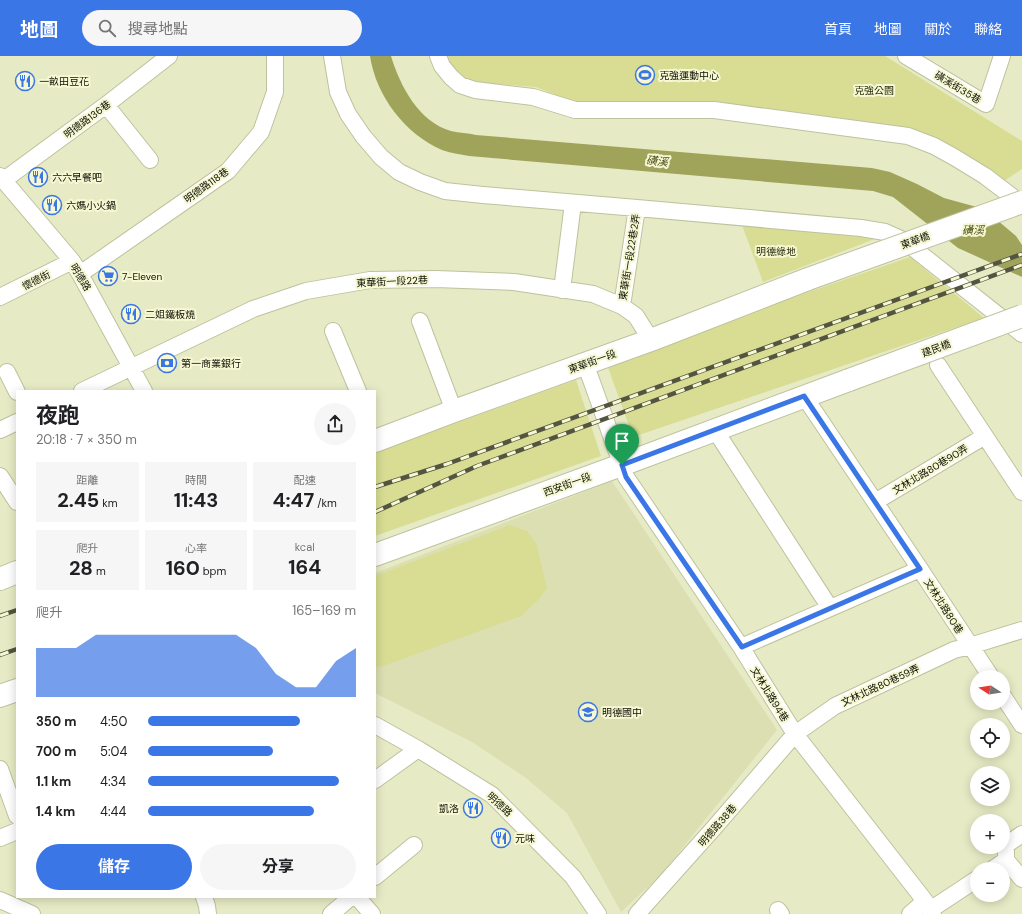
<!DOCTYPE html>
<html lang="zh-TW">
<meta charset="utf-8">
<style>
body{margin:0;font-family:"DM Sans","Noto Sans TC",sans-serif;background:#f6f6f6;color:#202124;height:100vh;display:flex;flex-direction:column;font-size:15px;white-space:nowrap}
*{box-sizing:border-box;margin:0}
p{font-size:13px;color:#757577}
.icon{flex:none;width:22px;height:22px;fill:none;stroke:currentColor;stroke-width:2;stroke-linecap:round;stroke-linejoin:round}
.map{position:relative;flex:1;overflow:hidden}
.panel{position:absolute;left:16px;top:334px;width:360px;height:508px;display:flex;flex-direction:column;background:#fff;border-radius:0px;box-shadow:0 2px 10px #0003}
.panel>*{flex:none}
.needle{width:26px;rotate:282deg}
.fabs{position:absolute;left:970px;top:614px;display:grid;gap:8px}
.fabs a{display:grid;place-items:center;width:40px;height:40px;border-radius:50%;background:#fff;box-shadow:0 2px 10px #0003;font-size:20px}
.pin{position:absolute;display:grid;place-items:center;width:34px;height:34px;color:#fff;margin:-41px -17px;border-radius:50% 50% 50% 0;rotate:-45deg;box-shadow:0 0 4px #0007}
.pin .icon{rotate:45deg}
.round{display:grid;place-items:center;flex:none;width:42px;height:42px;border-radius:21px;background:#f6f6f6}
.headline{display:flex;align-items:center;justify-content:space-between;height:68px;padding:0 20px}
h1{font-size:22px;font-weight:700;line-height:30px}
.stats{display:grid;grid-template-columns:repeat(3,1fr);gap:6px;height:68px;padding:4px 20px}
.stats div{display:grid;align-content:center;border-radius:0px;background:#f6f6f6;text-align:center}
.stats b{font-size:20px;font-weight:700}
.stats small{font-size:11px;font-weight:400}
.stats p{font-size:11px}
.chart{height:112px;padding:8px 20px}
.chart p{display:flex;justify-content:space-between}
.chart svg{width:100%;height:72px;margin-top:4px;fill:#3b76e6;opacity:.7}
.cta{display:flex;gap:8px;margin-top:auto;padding:8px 20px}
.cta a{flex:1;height:46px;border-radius:24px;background:#3b76e6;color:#fff;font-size:16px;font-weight:700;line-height:46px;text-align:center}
.cta a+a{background:#f6f6f6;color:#202124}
ul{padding:0 20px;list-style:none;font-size:13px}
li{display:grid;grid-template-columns:64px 48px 1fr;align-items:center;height:30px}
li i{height:10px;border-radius:5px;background:#3b76e6}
header{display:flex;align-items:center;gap:24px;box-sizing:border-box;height:56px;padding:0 20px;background:#3b76e6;color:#fff}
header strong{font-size:19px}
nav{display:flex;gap:22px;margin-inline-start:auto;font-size:14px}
.search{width:280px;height:36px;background:#f6f6f6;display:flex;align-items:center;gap:10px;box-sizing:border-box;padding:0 14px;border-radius:22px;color:#757577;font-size:15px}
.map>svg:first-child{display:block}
.built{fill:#dbdfb2}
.green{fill:#d8dd93}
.water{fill:#a0a45b}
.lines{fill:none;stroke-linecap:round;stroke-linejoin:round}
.street-casing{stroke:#bec29d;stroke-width:18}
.secondary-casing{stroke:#bec29d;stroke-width:24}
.street{stroke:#fff;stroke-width:16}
.secondary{stroke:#fff;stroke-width:22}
.rail-casing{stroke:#535540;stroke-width:4.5}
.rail{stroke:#f5f8d2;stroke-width:3;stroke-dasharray:9;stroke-linecap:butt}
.secondary-bridge-casing{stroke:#bec29d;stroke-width:24;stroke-linecap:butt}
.secondary-bridge{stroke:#fff;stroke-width:22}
.route-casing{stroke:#fff;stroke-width:8}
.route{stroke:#3b76e6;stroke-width:5}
.labels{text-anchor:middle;stroke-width:4;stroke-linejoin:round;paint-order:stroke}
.poi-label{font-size:10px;fill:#0f1004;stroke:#f5f8d2;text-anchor:start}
.street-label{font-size:10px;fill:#0f1004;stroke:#f5f8d2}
.park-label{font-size:10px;fill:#2b2d0c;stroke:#f5f8d2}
.water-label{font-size:11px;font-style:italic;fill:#4c4e16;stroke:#f5f8d2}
</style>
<header>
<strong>地圖</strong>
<div class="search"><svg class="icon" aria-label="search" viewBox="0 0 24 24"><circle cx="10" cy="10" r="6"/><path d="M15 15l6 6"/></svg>搜尋地點</div>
<nav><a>首頁</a><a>地圖</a><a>關於</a><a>聯絡</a></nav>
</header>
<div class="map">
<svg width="1022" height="858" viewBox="0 0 1022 858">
<rect width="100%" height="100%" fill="#e7ebc5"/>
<path class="built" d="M612 425 777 674 661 819 621 856 567 757 526 722 472 686 375 637V517Z"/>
<path class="green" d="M444 0H885L1022 85V113L1004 125 919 75 710 45 578 48 536 31 484 27 468 23 453 14Z
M742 169 885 179 763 226Z
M910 201 984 262 633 381 606 306Z
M576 324 601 400 375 480V396Z
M510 469 527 475 536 487 547 532 538 544 521 560 383 610 375 611V520Z"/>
<path class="water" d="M370 0H391C400 30 419 66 451 75 459 77 468 77 476 79L872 112 890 116 917 128 944 142 984 153 1016 180 1022 189V221L958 192 893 141 873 135 469 100C460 98 450 97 442 94 405 78 376 40 370 0Z"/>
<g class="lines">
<defs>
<path id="street" d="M332 0 338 36 348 58 363 80 381 101 399 116 420 126 445 135 483 139 637 152 861 172 885 176 903 184 1022 278
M438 0 442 10 451 21 460 29 475 34 533 41 575 54H714L908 80 934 90 954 101 985 120 1022 148
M906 0 986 48 1002 0
M106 49 150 104
M0 120 72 205 80 218 144 335
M4 124 106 49 169 0
M80 218 228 115 261 76 275 36V0
M562 234 573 147
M0 241 72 205
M622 250 637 152
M420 265 454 355
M333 275 358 335
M585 307 626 421 741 591 795 678 925 845 933 858
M938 309 1022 436
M7 316 17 336
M82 335 253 253 306 235 370 224 436 223 514 226 593 238 622 250 636 260 651 284
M804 340 920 513 991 621
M0 374 17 366
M715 374 830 552
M0 420 17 446
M875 446 985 380
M741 591 920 513
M1003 640 1022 669
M375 669 418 693 492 739 573 821 598 858
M0 713 17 760
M375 724 418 693
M0 782 17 775
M1006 804V789L1022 778
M1006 804 1022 823
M993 813 1006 804
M375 821 414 789
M204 841 207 850 208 858
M357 841 372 858
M0 844 32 858
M778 854 781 858
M930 854 977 823
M331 858 351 841
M637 858 713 773 795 678 835 650 954 594 970 590 1022 574
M910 858 925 845"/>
<path id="secondary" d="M375 385 454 355 651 284 808 223
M375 499 635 404 849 324
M0 523 17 516
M0 640 17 634"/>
</defs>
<use href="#street" class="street-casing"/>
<use href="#secondary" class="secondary-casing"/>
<use href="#street" class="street"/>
<use href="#secondary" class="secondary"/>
<defs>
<path id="rail" d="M375 431 447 408 1022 198
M375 456 477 410 1022 209
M0 560 17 554
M0 599 17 593"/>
</defs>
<use href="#rail" class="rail-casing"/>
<use href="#rail" class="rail"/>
<defs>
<path id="secondary-bridge" d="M808 223 1022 146
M849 324 1022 260"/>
</defs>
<use href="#secondary-bridge" class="secondary-bridge-casing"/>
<use href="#secondary-bridge" class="secondary-bridge"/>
</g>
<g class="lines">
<defs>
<path id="route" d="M804 340 920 513 742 591 626 421 622 409Z"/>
</defs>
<use href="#route" class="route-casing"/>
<use href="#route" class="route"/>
</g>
<defs>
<symbol id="stadium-ring" viewBox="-11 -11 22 22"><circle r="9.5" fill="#f5f8d2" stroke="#3b76e6" stroke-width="1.5"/><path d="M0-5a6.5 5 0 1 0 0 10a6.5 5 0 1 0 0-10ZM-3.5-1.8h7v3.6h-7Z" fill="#3b76e6"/></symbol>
<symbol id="restaurant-ring" viewBox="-11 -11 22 22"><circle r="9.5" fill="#f5f8d2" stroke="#3b76e6" stroke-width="1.5"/><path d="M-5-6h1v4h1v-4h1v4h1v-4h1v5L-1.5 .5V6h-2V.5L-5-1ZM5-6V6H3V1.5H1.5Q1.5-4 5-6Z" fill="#3b76e6"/></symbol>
<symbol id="supermarket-ring" viewBox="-11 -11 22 22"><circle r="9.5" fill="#f5f8d2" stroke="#3b76e6" stroke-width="1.5"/><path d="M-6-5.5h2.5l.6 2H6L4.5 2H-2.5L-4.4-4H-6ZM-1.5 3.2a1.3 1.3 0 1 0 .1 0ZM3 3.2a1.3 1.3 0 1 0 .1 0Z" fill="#3b76e6"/></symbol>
<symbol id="bank-ring" viewBox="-11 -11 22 22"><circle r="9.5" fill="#f5f8d2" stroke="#3b76e6" stroke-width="1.5"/><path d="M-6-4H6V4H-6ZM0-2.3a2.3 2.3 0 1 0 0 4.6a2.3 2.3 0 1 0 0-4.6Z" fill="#3b76e6"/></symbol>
<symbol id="school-ring" viewBox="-11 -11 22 22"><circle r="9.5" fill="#f5f8d2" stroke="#3b76e6" stroke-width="1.5"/><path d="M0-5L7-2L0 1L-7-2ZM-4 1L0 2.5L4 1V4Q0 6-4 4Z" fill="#3b76e6"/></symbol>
</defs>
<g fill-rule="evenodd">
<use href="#stadium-ring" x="634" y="8" width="22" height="22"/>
<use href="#restaurant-ring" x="14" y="14" width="22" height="22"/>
<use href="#restaurant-ring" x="27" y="110" width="22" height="22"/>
<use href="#restaurant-ring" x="41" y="138" width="22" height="22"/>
<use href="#supermarket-ring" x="97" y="209" width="22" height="22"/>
<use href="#restaurant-ring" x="120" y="247" width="22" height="22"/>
<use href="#bank-ring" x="156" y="296" width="22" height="22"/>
<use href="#school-ring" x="577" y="645" width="22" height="22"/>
<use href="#restaurant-ring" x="462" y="741" width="22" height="22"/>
<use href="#restaurant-ring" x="490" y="771" width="22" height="22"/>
</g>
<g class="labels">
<g class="poi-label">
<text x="659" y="23">克強運動中心</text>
<text x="39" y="29">一畝田豆花</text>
<text x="52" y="125">六六早餐吧</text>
<text x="66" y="153">六媽小火鍋</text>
<text x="122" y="224">7-Eleven</text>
<text x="145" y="262">二姐鐵板燒</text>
<text x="181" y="311">第一商業銀行</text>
<text x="602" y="660">明德國中</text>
<text x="459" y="756" text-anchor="end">凱洛</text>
<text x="515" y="786">元味</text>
</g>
<g class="street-label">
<text transform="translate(958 31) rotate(31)" y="4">磺溪街35巷</text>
<text transform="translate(87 63) rotate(-37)" y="4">明德路136巷</text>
<text transform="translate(206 129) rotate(-36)" y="4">明德路118巷</text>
<text transform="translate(915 184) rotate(-20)" y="4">東華橋</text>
<text transform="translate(629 201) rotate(-81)" y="4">東華街一段22巷2弄</text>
<text transform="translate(81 221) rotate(59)" y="4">明德路</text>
<text transform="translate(36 224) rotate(-27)" y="4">懷德街</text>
<text transform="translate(392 225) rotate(-3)" y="4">東華街一段22巷</text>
<text transform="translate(936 292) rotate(-20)" y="4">建民橋</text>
<text transform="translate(592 305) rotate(-20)" y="4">東華街一段</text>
<text transform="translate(930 413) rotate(-31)" y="4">文林北路80巷90弄</text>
<text transform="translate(567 428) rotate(-20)" y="4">西安街一段</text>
<text transform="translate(944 550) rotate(57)" y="4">文林北路80巷</text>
<text transform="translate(880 629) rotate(-25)" y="4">文林北路80巷59弄</text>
<text transform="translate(770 638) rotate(58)" y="4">文林北路94巷</text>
<text transform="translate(500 748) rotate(43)" y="4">明德路</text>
<text transform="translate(717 769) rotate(-49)" y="4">明德路38巷</text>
</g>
<g class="park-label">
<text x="874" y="38">克強公園</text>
<text x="776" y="199">明德綠地</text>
</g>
<g class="water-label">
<text transform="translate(657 105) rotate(6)" y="4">磺溪</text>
<text x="973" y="178">磺溪</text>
</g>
</g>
</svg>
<div class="fabs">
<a><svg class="needle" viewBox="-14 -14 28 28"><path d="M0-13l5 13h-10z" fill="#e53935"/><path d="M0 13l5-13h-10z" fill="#757577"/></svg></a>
<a><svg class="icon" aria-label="locate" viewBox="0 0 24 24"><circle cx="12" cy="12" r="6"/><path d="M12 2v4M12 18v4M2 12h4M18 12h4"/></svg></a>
<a><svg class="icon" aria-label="layers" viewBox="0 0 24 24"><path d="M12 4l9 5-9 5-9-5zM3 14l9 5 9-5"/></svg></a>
<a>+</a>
<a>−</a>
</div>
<div class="pin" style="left:622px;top:409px;background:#1e9e55"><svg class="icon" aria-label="arrive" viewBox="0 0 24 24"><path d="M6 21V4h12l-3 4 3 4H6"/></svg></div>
<section class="panel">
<div class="headline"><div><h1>夜跑</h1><p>20:18 · 7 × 350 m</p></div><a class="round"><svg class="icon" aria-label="share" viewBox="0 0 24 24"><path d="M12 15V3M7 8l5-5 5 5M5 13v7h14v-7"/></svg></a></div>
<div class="stats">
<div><p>距離</p><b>2.45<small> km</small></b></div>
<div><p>時間</p><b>11:43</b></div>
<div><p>配速</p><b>4:47<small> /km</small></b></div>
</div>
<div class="stats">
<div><p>爬升</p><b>28<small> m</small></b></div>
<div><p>心率</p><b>160<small> bpm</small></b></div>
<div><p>kcal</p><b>164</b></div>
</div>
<div class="chart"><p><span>爬升</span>165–169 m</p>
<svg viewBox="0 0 160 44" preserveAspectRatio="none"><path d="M0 44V14L10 14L20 14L30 6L40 6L50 6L60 6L70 6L80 6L90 6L100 6L110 14L120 30L130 38L140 38L150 22L160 14V44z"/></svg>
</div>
<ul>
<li><b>350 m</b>4:50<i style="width:73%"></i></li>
<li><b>700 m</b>5:04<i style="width:60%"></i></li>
<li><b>1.1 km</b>4:34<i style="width:92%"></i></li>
<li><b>1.4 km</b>4:44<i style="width:80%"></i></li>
</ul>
<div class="cta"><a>儲存</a><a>分享</a></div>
</section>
</div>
